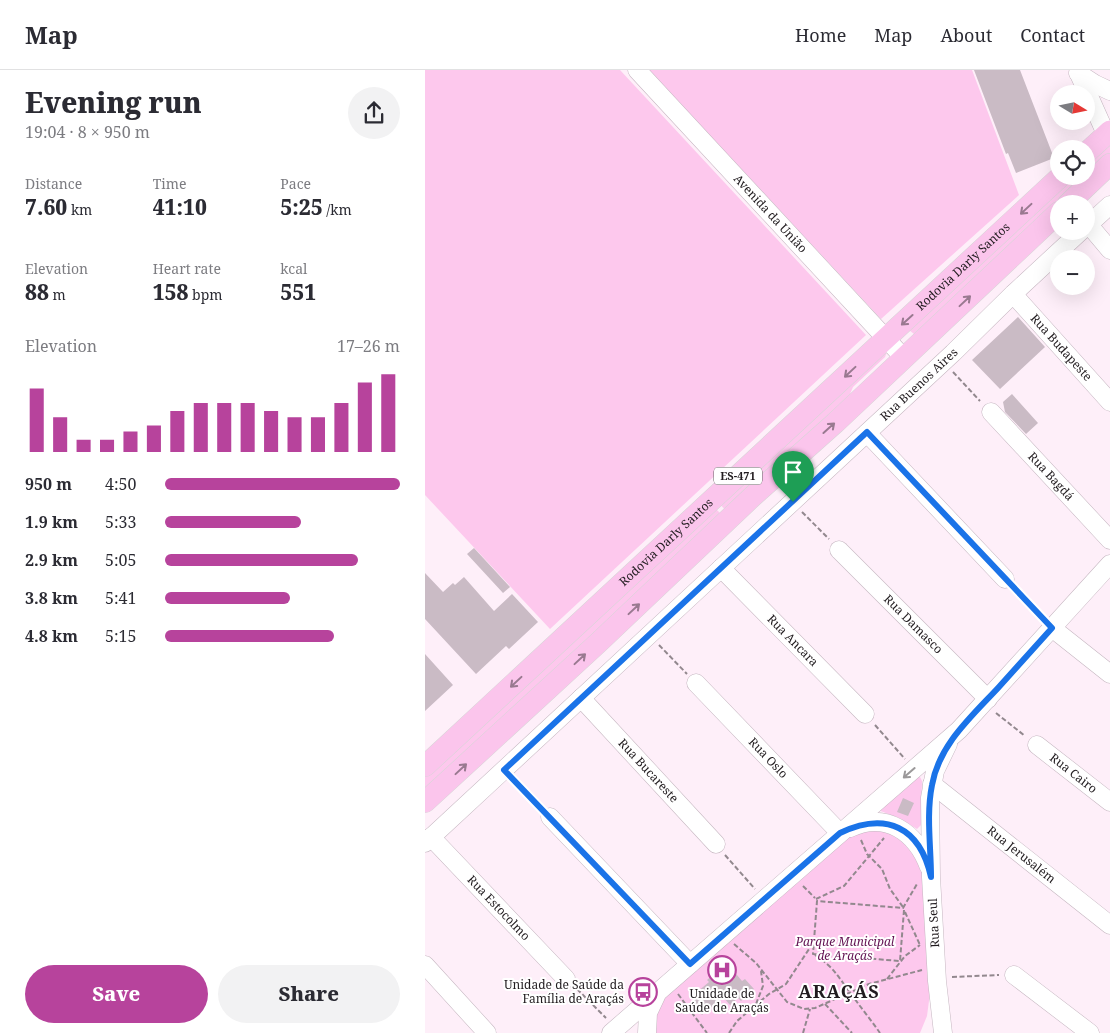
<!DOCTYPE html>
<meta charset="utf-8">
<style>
body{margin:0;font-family:"Noto Serif",serif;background:#f2f2f3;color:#2b2b33;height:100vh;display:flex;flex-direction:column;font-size:19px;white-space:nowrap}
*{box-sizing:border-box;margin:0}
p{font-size:16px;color:#7c7c81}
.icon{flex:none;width:28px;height:28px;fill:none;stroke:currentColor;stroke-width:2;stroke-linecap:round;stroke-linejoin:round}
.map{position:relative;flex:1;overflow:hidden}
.side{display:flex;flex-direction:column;background:#fff;width:425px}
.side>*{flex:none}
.needle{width:32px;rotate:100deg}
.fabs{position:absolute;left:625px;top:15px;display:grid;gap:10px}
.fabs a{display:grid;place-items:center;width:45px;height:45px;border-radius:50%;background:#fff;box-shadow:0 5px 20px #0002;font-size:25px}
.pin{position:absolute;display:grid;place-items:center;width:42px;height:42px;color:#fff;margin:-51px -21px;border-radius:50% 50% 50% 0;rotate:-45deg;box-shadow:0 0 5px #0007}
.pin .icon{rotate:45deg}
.round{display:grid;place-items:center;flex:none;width:52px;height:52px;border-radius:26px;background:#f2f2f3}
.summary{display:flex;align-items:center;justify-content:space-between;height:85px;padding:0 25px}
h1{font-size:28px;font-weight:800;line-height:38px}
.figures{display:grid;grid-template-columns:repeat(3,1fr);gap:8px;height:85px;padding:5px 25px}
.figures div{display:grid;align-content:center}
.figures b{font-size:21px;font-weight:800}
.figures small{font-size:14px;font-weight:400}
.figures p{font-size:14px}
.chart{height:140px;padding:10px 25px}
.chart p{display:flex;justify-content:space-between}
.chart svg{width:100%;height:90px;margin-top:5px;stroke:#b7439c;stroke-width:6}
.action{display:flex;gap:10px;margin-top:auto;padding:10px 25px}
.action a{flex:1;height:58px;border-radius:30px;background:#b7439c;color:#fff;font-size:20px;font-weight:800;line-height:58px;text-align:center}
.action a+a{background:#f2f2f3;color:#2b2b33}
ul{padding:0 25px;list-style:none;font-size:16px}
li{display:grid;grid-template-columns:80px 60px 1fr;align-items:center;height:38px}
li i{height:12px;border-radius:6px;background:#b7439c}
header{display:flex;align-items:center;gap:30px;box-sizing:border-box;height:70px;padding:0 25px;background:#fff;border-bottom:1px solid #e1e1e2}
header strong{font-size:24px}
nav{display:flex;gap:28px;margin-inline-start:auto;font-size:18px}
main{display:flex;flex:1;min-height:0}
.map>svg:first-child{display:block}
.green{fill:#fdc8ed}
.building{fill:#cabbc5}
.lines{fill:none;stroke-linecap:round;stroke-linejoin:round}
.minor-casing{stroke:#c5b6c0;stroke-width:19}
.major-casing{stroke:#d7d6d7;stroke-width:22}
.path{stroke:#92888e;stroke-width:2;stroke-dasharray:5 2.5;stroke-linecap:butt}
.minor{stroke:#fff;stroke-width:18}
.major{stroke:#fbc5ec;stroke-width:21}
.oneway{stroke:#997990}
.oneway2{stroke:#9b999a}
.route-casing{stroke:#fff;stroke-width:10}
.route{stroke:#1a73e8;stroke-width:6}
.labels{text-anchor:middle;stroke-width:4;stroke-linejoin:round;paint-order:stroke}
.shield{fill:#fff;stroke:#646062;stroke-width:1}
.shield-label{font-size:11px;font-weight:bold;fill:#211c1f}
.street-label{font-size:12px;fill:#211c1f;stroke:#fff}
.park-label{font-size:12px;font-style:italic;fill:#621252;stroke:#fff}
.poi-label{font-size:12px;fill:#211c1f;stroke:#fff;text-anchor:end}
.district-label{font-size:18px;font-weight:bold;letter-spacing:1px;fill:#211c1f;stroke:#fff}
</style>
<header>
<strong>Map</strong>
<nav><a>Home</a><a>Map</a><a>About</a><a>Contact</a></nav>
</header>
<main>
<section class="side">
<div class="summary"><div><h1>Evening run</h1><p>19:04 · 8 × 950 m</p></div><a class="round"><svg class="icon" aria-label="share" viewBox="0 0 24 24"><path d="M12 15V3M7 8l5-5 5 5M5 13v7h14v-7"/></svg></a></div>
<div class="figures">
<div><p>Distance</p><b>7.60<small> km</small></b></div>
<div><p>Time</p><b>41:10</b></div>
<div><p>Pace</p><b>5:25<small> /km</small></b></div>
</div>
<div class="figures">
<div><p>Elevation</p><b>88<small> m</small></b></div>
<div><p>Heart rate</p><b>158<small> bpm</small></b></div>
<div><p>kcal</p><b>551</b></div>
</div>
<div class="chart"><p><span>Elevation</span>17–26 m</p>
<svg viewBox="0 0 160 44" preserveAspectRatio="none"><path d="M5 44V13M15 44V27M25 44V38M35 44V38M45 44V34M55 44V31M65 44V24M75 44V20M85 44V20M95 44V20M105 44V24M115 44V27M125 44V27M135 44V20M145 44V10M155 44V6"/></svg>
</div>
<ul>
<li><b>950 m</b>4:50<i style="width:100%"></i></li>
<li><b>1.9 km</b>5:33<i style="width:58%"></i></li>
<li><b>2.9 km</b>5:05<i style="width:82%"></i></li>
<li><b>3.8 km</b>5:41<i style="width:53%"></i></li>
<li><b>4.8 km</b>5:15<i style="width:72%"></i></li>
</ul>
<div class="action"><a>Save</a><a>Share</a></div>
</section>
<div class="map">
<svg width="685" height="963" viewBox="0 0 685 963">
<rect width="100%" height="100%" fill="#feeff9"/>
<path class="green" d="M0 0H195L441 265 125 559 0 425Z
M224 0H547L594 125 456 249Z
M685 74V88L489 264 484 260 650 106H661V96Z
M462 282 460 287 428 317 422 331 302 442 294 433Z
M289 437 298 446 0 722V705Z
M492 706 495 707 497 711 496 755 492 759 474 748 453 740Z
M447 760C452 760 459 760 463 762 482 770 494 789 499 808L505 923 502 946 495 963H230L231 945 237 930 423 768 431 764Z"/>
<path class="building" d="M549 0H595L629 88 591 103 583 83 581 84Z
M593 247 620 277 575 319 547 290Z
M587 324 613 353 601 364 580 342 578 332Z
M49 478 85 517 78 523 42 484Z
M0 503 18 522 28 513 30 515 39 507 69 541 87 524 113 552 84 579 81 576 51 604 0 549Z
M0 584 28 615 0 641Z
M478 728 489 733 483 746 472 742Z
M302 893 317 911 320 909 329 919 316 931 313 928 305 935 298 927 277 945 266 933 275 925 272 922 284 912 282 910Z"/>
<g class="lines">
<defs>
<g id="minor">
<path id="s1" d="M212 0 479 288"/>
<path d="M653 3 670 14 685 21"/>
<path d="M654 4 681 64"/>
<path d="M664 155 685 180"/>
<path d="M661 157 685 135"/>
<path id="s2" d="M588 224 685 332"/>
<path id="s3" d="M566 342 685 470"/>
<path d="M442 363 580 509"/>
<path id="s4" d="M414 480 563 629"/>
<path id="s5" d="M296 498 440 644"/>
<path d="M627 558 685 604"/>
<path id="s6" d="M271 613 415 763"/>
<path id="s7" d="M156 628 291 774"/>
<path id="s8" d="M612 675 685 732"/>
<path id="s9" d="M507 714 685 855"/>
<path d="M125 747 265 894"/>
<path d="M425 758C461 741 491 762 504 797"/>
<path id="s10" d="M6 767 141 909"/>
<path id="s11" d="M0 773 528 283 588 224 656 161"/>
<path d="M0 895 62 963"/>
<path d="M589 905 665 963"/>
<path d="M186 963 534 660 685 494"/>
<path d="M222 963 223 943 231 926"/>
<path d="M518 963 512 911 506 807 505 728 510 701 523 674"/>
</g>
<g id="major">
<path d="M661 83 685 61"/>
<path d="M643 134 685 94"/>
<path id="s12" d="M0 696 636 106"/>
<path d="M0 732 173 573 328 426 410 353 634 142"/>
</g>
</defs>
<use href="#minor" class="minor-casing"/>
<use href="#major" class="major-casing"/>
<path class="path" d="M528 302 555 331
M377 442 404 469
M590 520 616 547
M234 575 262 604
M571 643 600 666
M450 655 480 689
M90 711 114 736
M436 770 442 784 457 799 465 819 478 837
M300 785 330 819
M378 816 390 828
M391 829 419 816 459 768
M479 840 475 891 388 884 392 831 478 838 492 814
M480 842 495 875
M309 874 331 893 362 932 379 939 390 938 444 914 497 900
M390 885C410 898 413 907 427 925 436 938 446 950 455 963
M527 907 574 905
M462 909 480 886 495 875
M152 919 181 948
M253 924 282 963
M331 934 338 916 336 901
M400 934 427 963
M304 963 312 951 344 924 361 914 388 873
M378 963 385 939"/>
<use href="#minor" class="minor"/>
<use href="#major" class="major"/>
</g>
<defs><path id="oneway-shaft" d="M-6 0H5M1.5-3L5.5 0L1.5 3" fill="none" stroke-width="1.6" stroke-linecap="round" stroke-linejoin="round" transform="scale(1.25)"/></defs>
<g class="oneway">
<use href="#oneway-shaft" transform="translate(601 139) rotate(137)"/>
<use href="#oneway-shaft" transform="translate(540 231) rotate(-43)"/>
<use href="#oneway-shaft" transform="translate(482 250) rotate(138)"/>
<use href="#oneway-shaft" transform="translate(425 302) rotate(137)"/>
<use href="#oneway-shaft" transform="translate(404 358) rotate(-42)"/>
<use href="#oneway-shaft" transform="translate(209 539) rotate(-43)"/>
<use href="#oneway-shaft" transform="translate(155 589) rotate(-43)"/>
<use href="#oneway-shaft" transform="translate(91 612) rotate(137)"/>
<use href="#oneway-shaft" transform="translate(36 699) rotate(-43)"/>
</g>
<use class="oneway2" href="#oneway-shaft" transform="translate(484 703) rotate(139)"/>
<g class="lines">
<defs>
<path id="route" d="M442 362 627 558C609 578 591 598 573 618 546 647 514 675 507 715 501 745 506 777 506 807 495 757 461 741 415 763L265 894 79 700Z"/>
</defs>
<use href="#route" class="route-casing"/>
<use href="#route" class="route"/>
</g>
<defs>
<symbol id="hospital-ring" viewBox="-11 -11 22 22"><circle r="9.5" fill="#fff" stroke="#b7439c" stroke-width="1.5"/><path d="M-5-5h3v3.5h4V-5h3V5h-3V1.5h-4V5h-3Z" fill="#b7439c"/></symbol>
<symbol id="bus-ring" viewBox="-11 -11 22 22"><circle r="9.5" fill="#fff" stroke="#b7439c" stroke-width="1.5"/><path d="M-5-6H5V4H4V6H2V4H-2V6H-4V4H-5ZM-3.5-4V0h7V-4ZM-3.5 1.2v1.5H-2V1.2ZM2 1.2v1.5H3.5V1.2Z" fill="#b7439c"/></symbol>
</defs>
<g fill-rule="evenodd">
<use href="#hospital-ring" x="281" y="884" width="32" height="32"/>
<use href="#bus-ring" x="202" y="906" width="32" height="32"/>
</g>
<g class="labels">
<rect class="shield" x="289" y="397.5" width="48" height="17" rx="4"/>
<g class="shield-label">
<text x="313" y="410">ES-471</text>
</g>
<g class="street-label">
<text dy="4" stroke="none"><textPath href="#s1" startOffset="196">Avenida da União</textPath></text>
<text dy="4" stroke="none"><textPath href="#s12" startOffset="734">Rodovia Darly Santos</textPath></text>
<text dy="4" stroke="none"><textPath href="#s2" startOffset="72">Rua Budapeste</textPath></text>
<text dy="4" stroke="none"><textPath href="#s11" startOffset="674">Rua Buenos Aires</textPath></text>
<text dy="4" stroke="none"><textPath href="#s3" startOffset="88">Rua Bagdá</textPath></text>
<text dy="4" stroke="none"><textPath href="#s12" startOffset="329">Rodovia Darly Santos</textPath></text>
<text dy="4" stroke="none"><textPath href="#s4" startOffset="105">Rua Damasco</textPath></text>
<text dy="4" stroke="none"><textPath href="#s5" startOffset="102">Rua Ancara</textPath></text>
<text dy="4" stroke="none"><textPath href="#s6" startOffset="104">Rua Oslo</textPath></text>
<text dy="4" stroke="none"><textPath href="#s7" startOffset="99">Rua Bucareste</textPath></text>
<text dy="4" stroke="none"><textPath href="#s8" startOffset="46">Rua Cairo</textPath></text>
<text dy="4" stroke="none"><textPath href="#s9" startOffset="114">Rua Jerusalém</textPath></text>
<text dy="4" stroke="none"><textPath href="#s10" startOffset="98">Rua Estocolmo</textPath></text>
<text transform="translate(509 853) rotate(-93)" y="4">Rua Seul</text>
</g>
<g class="park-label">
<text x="420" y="876">Parque Municipal<tspan x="420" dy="14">de Araçás</tspan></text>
</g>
<g class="poi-label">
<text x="199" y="919">Unidade de Saúde da<tspan x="199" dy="14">Família de Araçás</tspan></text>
<text x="297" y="928" text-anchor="middle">Unidade de<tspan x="297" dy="14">Saúde de Araçás</tspan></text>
</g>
<g class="district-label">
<text x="414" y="928">ARAÇÁS</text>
</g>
</g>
</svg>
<div class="fabs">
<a><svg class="needle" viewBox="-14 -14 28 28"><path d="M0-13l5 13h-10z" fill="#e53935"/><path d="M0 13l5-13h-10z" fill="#7c7c81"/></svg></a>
<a><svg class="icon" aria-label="locate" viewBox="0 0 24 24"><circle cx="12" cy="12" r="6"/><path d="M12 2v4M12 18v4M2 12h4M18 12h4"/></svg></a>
<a>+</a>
<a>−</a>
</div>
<div class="pin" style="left:368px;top:432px;background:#1e9e55"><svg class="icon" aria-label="arrive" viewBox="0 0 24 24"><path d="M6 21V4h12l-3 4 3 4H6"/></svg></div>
</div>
</main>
